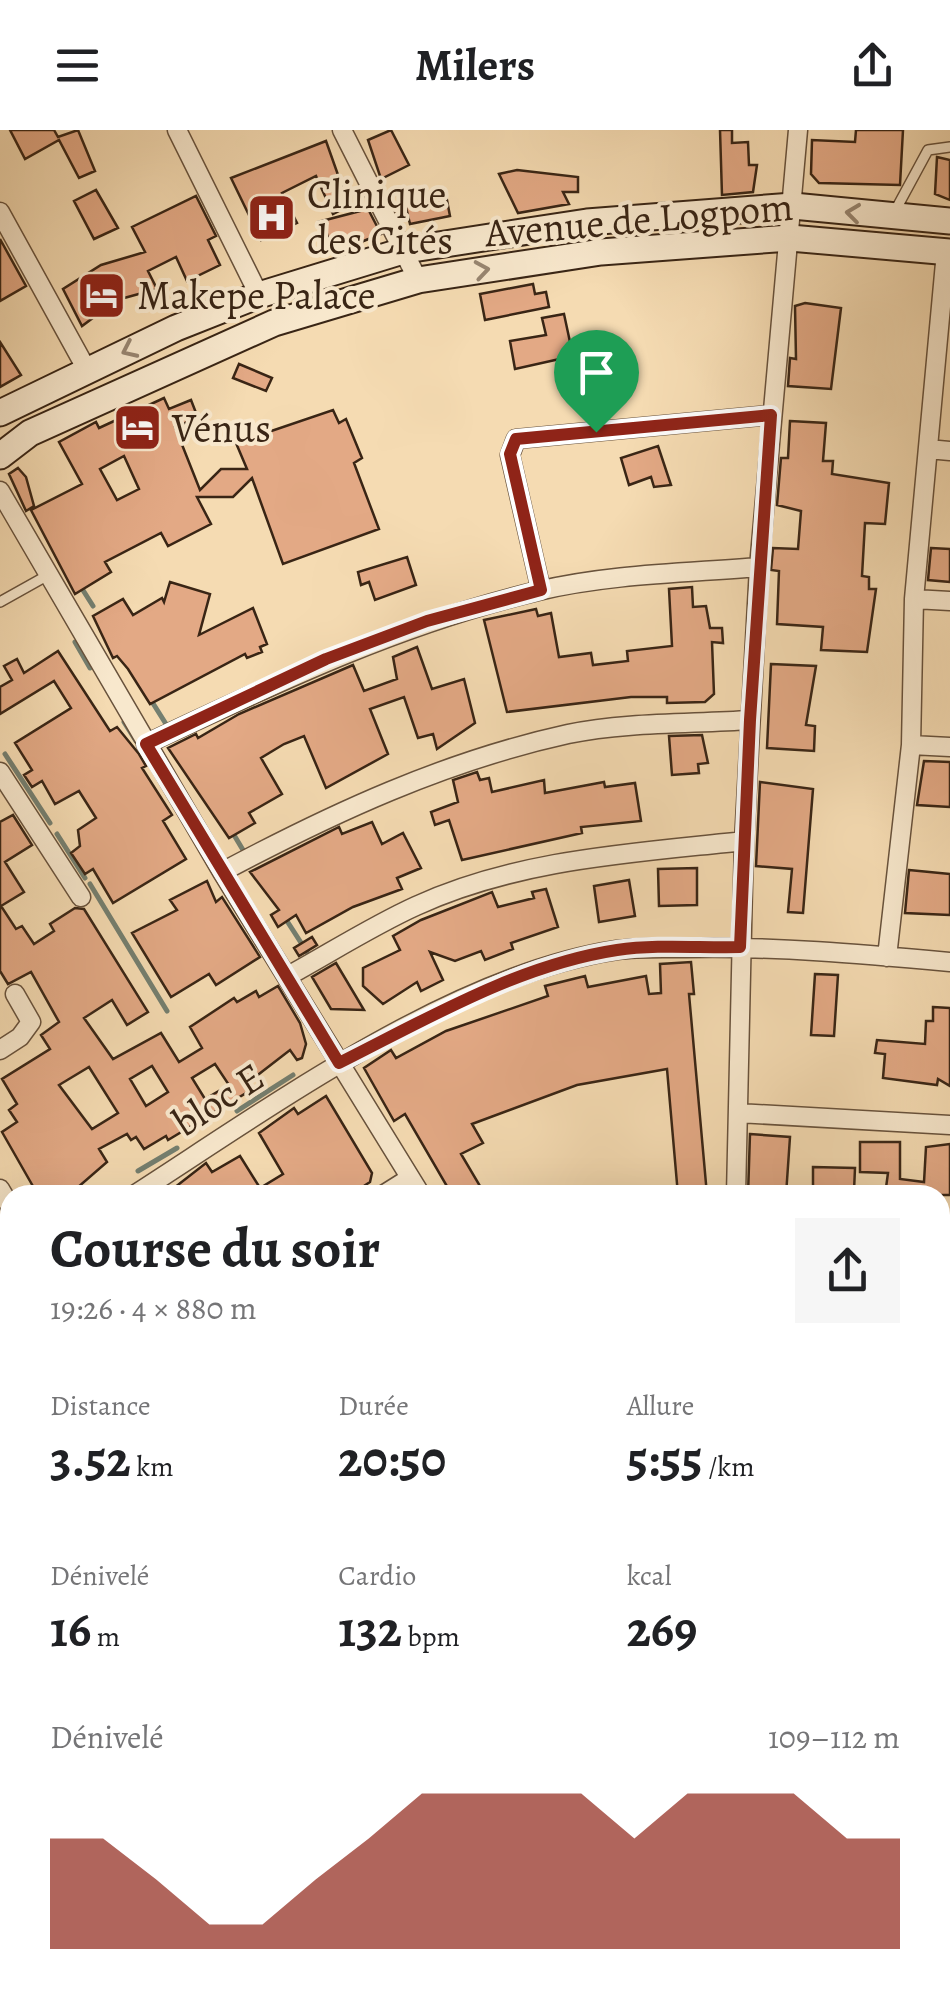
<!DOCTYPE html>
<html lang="fr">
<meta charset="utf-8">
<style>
body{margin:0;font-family:Alegreya,serif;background:#f6f6f6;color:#202124;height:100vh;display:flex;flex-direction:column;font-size:38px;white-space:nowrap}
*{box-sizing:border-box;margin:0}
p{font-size:32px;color:#757577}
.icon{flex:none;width:55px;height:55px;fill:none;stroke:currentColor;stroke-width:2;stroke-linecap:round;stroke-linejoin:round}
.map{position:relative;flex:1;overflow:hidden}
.details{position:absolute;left:0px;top:1055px;width:950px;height:812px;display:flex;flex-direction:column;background:#fff;border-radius:30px 30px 0 0;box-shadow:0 10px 40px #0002}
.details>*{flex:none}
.pin{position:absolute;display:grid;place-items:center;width:85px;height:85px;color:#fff;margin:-102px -42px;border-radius:50% 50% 50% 0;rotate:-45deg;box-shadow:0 0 10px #0007}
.pin .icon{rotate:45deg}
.round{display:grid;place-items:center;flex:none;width:105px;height:105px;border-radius:0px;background:#f6f6f6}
.summary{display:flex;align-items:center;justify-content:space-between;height:170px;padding:0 50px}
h1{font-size:55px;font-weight:600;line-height:75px}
.stats{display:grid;grid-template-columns:repeat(3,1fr);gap:15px;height:170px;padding:10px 50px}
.stats div{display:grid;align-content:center}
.stats b{font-size:50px;font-weight:600}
.stats small{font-size:28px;font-weight:400}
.stats p{font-size:28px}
.chart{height:280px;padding:20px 50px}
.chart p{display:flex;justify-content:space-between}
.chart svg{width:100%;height:180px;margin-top:10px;fill:#8f2418;opacity:.7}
header{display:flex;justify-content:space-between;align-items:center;height:130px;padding:0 50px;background:#fff;font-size:45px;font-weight:600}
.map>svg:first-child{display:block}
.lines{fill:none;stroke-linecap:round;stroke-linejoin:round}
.stream{stroke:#747f70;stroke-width:5}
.building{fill:#e3a985;stroke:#392515;stroke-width:2.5;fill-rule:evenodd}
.service-casing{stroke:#68523c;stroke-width:12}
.minor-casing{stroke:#68523c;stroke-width:21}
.tertiary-casing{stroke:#68523c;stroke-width:26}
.secondary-casing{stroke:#392515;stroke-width:29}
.service{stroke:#f8e8cd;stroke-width:9}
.minor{stroke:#f8e8cd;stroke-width:18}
.tertiary{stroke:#f8e8cd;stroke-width:22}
.secondary{stroke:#f8e8cd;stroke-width:25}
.oneway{stroke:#988671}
.route-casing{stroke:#fff;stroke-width:20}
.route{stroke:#8f2418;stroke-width:12}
.labels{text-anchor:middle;stroke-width:8;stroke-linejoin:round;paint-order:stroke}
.poi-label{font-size:40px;fill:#392515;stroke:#f8e8cd;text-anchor:start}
.street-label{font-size:40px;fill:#392515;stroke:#f8e8cd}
</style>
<header><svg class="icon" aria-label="menu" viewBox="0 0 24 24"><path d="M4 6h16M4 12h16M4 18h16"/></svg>Milers<svg class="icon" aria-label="share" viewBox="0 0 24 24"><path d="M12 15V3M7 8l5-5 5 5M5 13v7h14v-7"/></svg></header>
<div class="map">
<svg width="950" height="1866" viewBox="0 0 950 1866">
<rect width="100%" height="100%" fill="#f5dbb2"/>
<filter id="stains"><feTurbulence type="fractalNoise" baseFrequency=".002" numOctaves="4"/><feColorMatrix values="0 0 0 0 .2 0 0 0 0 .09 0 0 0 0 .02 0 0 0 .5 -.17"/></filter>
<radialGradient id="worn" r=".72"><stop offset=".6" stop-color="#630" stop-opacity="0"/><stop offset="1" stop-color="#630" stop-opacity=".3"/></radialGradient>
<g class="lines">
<path class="stream" d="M81 457 93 476
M75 512 90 538
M149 567 166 594
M124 592 136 611
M5 624 50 693
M231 700 246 725
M57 704 85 748
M90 754 167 881
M287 791 307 822
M237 981 293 945
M138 1041 177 1018
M0 1127 9 1122"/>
</g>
<path class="building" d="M10 0H54L58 7 78 0 95 41 79 48 59 10 25 29Z
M391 0 409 35 381 49 368 10Z
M720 0H732V13L748 12 749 35H757L753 62 722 65Z
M856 0H903L900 55 819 53 811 44 812 10 855 12Z
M326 11 349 76 333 84 316 46 282 63 297 93 261 110 231 48Z
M937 27 950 30V70L935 64Z
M517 40 578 47V62H563L569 74 518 83 499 44Z
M96 60 118 98 94 109 74 71Z
M446 65 450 86 410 94 405 73Z
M196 66 216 106 208 110 220 135 187 151 176 127 148 141 157 159 117 170 82 196 63 159 101 135 145 122 132 97Z
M368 79 381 104 346 118 343 108 329 112 327 104 321 105 318 92Z
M0 109 26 156 0 171Z
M533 154 535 164 546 162 549 177 485 190 480 164Z
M805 173 841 178 831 259 788 256 790 228 796 229 795 176Z
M564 184 573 226 515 239 510 211 546 205 542 188Z
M0 212 21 245 0 257Z
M239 234 272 248 266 261 233 248Z
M164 268 169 279 191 270 198 288 175 297 200 360 221 339H247L236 313 333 280 339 293 346 289 362 328 354 333 379 399 283 434 252 348 233 367H197L211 394 168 416 161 403 105 432 111 442 75 464 31 380 82 354 59 312 96 292 99 298ZM124 326 139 359 117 370 100 339Z
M790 291 826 293 823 331H833L832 344 889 353 885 394 865 393 862 446 869 447V459H876L867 522 821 520 823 497 777 494 779 441 771 440 773 418 798 419 801 381 777 375 781 328H788Z
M658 316 671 355 654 357 651 347 629 355 621 328Z
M18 338 26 347 34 376 26 381 9 344Z
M931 418 950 419V452L928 450Z
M407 427 416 455 375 470 369 452 361 455 358 442Z
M170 452 210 464 199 505 253 478 267 514 260 517 262 522 247 528 245 524 150 574 128 539 117 526 113 528 93 486 123 469 133 485 162 468 164 472Z
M692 457 693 477 706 476 710 498H722L723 513 712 512 714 564 705 572 667 573V567H631L507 582 484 490 536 479 538 486 551 483 559 527 591 523 593 535 628 531 627 521 672 516 669 459Z
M417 517 432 559 464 549 475 593 437 619 433 604 418 608 404 567 370 579 388 624 326 658 304 606 284 614 261 628 282 664 249 683 255 693 229 708 168 618 196 604 198 608 239 584 353 535 364 561 397 549 393 527Z
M58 521 110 601 117 597 139 624 146 636 142 638 172 685 163 691 186 729 113 773 93 739 85 744 71 723 80 716 78 700 96 688 79 661 55 674 42 651 32 657 24 645 32 640 15 613 71 578 54 551 0 584V557L12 550 4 536 17 529 24 543Z
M771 534 816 536 806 595 815 596 814 621 767 618Z
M702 605 708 633 698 634 699 643 672 645 669 606Z
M924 631 950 632V677L917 675Z
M477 642 480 650 489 648 492 662 544 650 545 663 604 652 605 657 635 653 641 691 581 697 582 703 462 730 449 690 435 695 431 682 458 672 453 650Z
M760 652 813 659 803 783 788 782 792 739 756 736Z
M13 685 32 715 5 732 24 762 1 776 16 799 22 796 34 814 54 801 50 794 75 778 84 779 148 882 127 895 112 870 84 888 113 929 161 903 179 932 202 918 190 897 234 868 237 872 256 861 259 867 278 856 300 893 306 914 302 928 297 930 290 920 250 951 251 960 168 1010 166 1006 144 1019 136 1007 131 1010 127 1004 99 1019 107 1032 69 1065H38L2 1002 17 992 9 980 17 974 2 949 50 919 41 905 59 892 31 842 8 854 0 841V692ZM215 934 229 955 205 969 192 948ZM152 936 168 962 146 976 130 949ZM89 937 118 983 92 999 59 955Z
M372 692 382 714 403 703 421 738 397 748 402 759 353 777 306 803 296 785 278 797 271 785 279 780 250 742 339 697 342 704Z
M697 738V775L659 776 658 739Z
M909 740 950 744V785L905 783Z
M629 750 635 786 599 792 594 756Z
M207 751 216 772 222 767 260 827 216 855 209 844 171 867 132 803 177 780 170 770Z
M546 759 558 797 511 813 513 819 485 830 481 821 455 831 430 822 443 850 421 861 417 852 383 874 363 856V838L400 820 393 806 421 790 492 762 498 777 534 768 532 762Z
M312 807 317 815 299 826 294 818Z
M691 832 694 864H689L707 1065H678L667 939 577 955 472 994 483 1013 461 1024 480 1056 464 1065H452L405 984 394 991 364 938 391 920 396 928 446 901 548 866 545 856 585 846 588 857 646 846 649 864 661 863 660 834Z
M336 833 364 880 331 879 312 847Z
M815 844 838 845 834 906 811 905Z
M933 877 950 878V956L938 949 937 955 883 948 885 924 875 923 877 910 925 914 926 891H933Z
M326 966 372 1043 370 1052 350 1065H165L206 1033 212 1042 240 1026 260 1058 283 1044 259 1003 294 978 298 984Z
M750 1004 790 1007 786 1065H748Z
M860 1012H900V1049L924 1052 926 1017 950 1014V1065H885L888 1043 860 1042Z
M813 1037 855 1038 854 1061 813 1065Z"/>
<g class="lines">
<defs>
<path id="service" d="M895 81 928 20 950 17
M0 472 50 444"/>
<path id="minor" d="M177 0 259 165
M342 0 418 150
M0 82 87 240
M928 319 950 321
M0 361 222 742 421 1065
M541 460 510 325 516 309 771 285
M914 469 950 471
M146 614C274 554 399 494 538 461 609 444 686 443 759 437
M911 615 950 617
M0 642 81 767
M222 742C333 683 445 631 568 604 626 592 690 594 750 590
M887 827 911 615 914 469 946 122
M288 846C330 823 372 796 416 776 518 729 634 723 744 711
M0 920 20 907 31 892 15 864
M738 983 950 995
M0 1059 10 1076
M134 1065C271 977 454 844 617 820 639 817 663 818 685 818 774 816 862 824 950 832
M383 1065 410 1048
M736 1065 744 711 759 437 798 0
M940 1148H950
M0 1150 10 1144
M0 1304 10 1298
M940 1352 950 1353
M0 1427 10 1421
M0 1556 10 1550
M0 1703 10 1697
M940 1787 950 1781
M659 1858V1866
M241 1866 255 1858
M517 1866 532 1858
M817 1866 830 1858"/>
<path id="tertiary" d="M0 1774 10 1790
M52 1858 57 1866"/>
<path id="secondary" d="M0 283 176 198 259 165 406 120 587 92 793 76 950 91
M0 326 30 303 274 193 418 150 601 122 790 108 950 122"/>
</defs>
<use href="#service" class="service-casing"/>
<use href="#minor" class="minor-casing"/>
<use href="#tertiary" class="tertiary-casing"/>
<use href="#secondary" class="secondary-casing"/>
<use href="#service" class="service"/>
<use href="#minor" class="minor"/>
<use href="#tertiary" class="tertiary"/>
<use href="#secondary" class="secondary"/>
</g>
<defs><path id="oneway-chevron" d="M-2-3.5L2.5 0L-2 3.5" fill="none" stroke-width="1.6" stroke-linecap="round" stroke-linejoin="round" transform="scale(2.5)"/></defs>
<g class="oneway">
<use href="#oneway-chevron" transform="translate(853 83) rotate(-173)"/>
<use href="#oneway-chevron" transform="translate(482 140) rotate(-9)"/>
<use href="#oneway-chevron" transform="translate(129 220) rotate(155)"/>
</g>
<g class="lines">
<defs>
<path id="route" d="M771 285 750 590 740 817C700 818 657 814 617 820 518 835 427 889 339 933L146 614 326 529 427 491 541 460 510 324 516 309Z"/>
</defs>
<use href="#route" class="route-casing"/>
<use href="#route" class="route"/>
</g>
<defs>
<symbol id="hospital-square" viewBox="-11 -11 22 22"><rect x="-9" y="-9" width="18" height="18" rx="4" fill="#8f2418" stroke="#f8e8cd"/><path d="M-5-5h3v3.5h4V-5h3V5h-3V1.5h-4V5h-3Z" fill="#fff"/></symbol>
<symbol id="hotel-square" viewBox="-11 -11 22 22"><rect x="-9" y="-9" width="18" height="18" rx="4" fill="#8f2418" stroke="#f8e8cd"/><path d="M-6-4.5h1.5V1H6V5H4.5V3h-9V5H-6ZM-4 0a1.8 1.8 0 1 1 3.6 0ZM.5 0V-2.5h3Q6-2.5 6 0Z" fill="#fff"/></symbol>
</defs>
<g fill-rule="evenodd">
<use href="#hospital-square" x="244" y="60" width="55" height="55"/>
<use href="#hotel-square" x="74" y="138" width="55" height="55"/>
<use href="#hotel-square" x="110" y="270" width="55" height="55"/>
</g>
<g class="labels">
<g class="poi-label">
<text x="307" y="78">Clinique<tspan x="307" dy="46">des Cités</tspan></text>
<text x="137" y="179">Makepe Palace</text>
<text x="172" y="312">Vénus</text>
</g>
<g class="street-label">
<text transform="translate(639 89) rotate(-5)" y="14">Avenue de Logpom</text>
<text transform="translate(218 969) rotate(-33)" y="14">bloc E</text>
</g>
</g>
<rect width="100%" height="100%" filter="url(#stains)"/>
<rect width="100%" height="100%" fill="url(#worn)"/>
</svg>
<div class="pin" style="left:596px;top:302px;background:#1e9e55"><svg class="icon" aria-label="arrive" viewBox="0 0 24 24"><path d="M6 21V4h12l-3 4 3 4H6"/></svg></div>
<section class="details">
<div class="summary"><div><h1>Course du soir</h1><p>19:26 · 4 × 880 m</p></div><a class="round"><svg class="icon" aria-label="share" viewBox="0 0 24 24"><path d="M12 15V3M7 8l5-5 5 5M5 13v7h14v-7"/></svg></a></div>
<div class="stats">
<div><p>Distance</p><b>3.52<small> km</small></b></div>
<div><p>Durée</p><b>20:50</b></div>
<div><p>Allure</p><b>5:55<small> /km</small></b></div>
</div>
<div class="stats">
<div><p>Dénivelé</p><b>16<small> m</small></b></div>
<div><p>Cardio</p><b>132<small> bpm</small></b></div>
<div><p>kcal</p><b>269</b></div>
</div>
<div class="chart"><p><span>Dénivelé</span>109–112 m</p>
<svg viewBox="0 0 160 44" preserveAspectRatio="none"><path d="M0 44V17L10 17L20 27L30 38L40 38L50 27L60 17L70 6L80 6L90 6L100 6L110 17L120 6L130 6L140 6L150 17L160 17V44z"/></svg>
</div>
</section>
</div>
